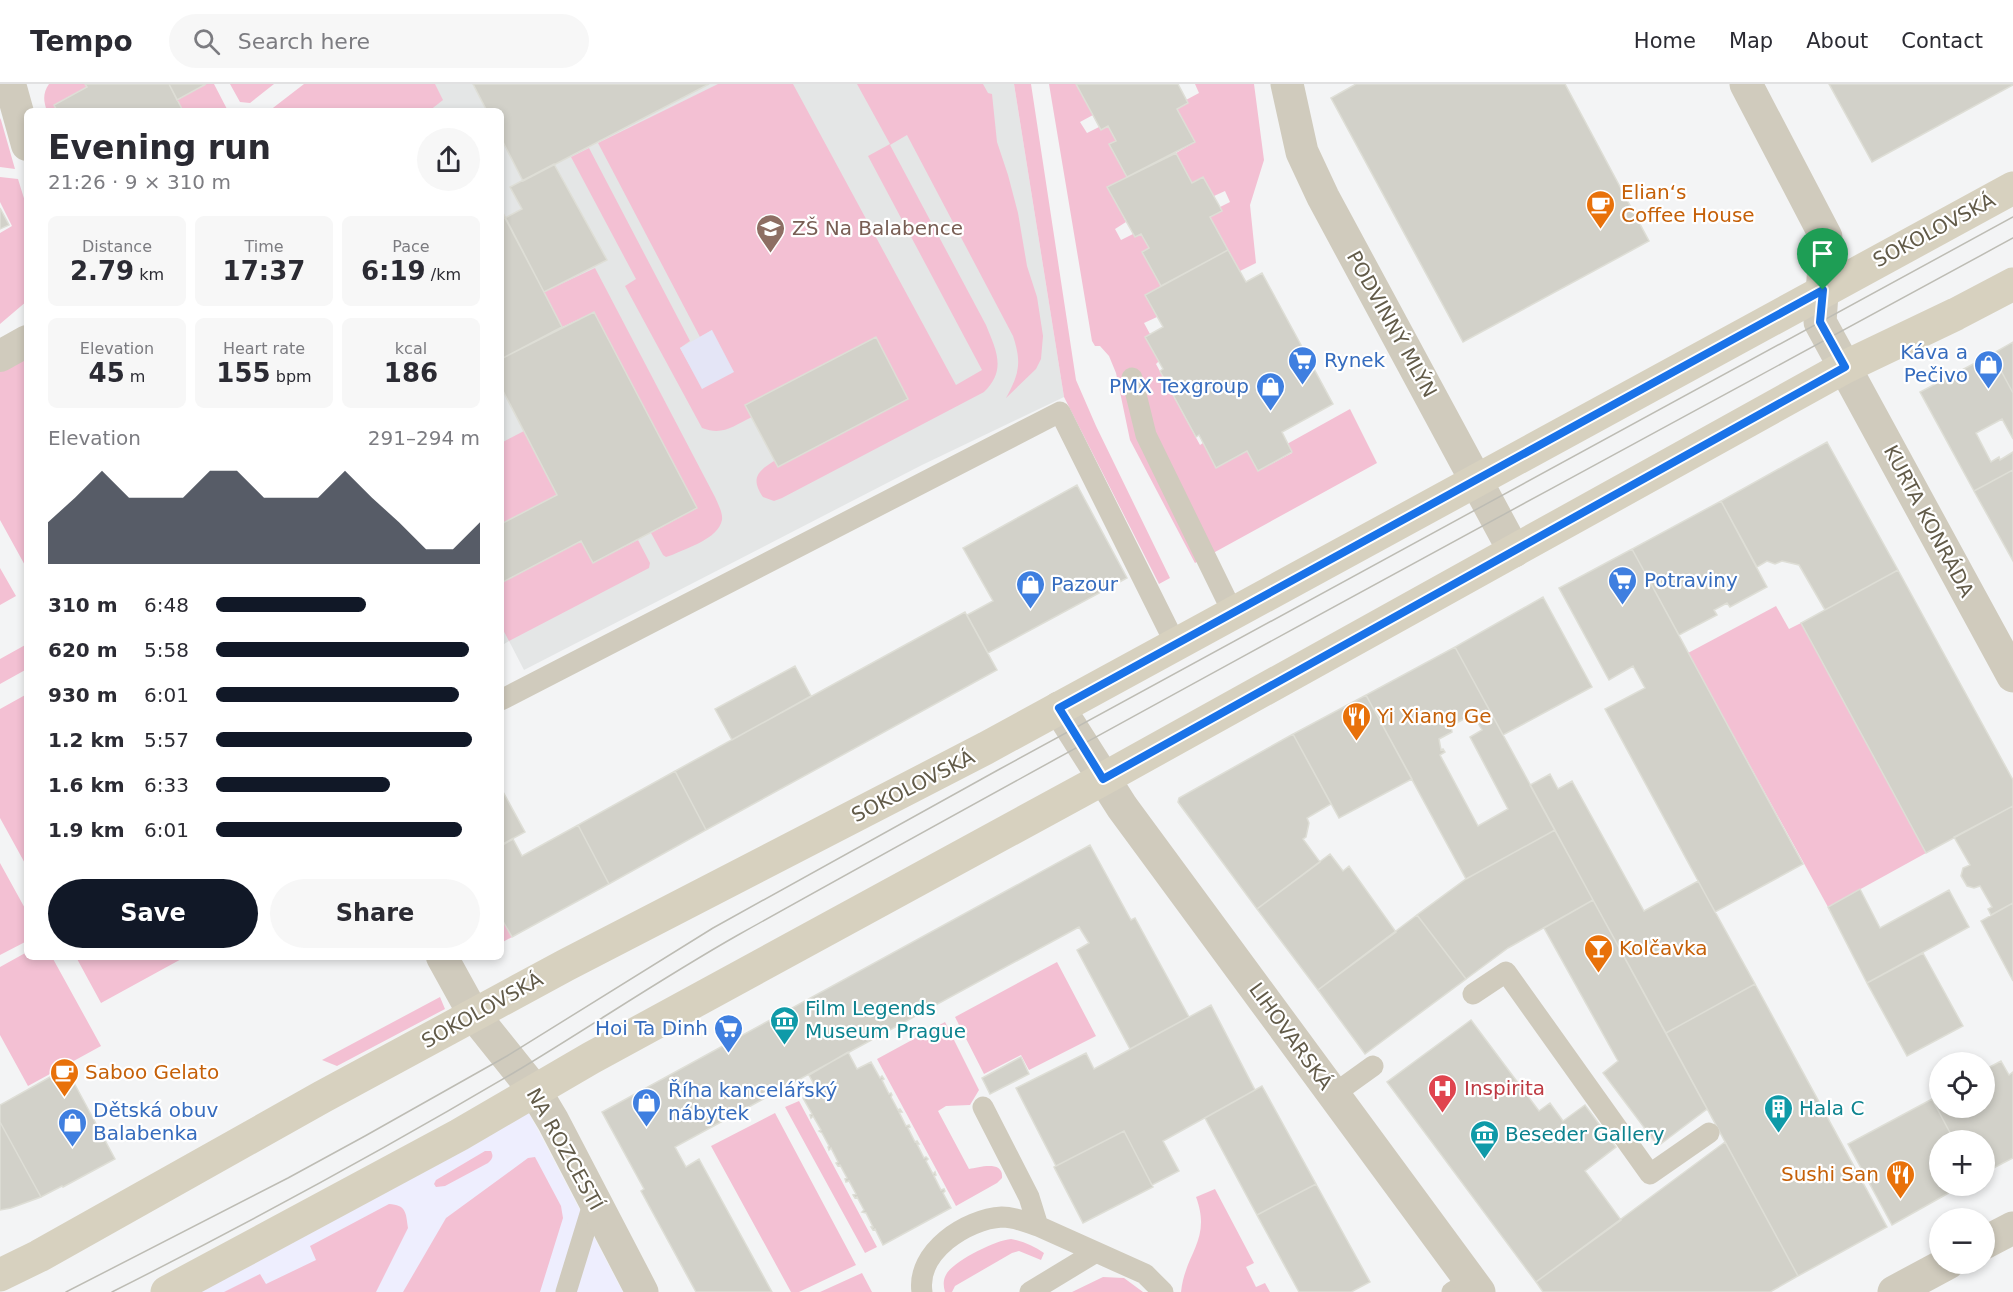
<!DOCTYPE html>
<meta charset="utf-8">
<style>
body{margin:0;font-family:"DejaVu Sans",sans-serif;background:#f7f7f7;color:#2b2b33;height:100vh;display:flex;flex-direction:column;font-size:22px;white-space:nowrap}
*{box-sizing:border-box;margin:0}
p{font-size:20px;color:#7c7c81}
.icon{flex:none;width:33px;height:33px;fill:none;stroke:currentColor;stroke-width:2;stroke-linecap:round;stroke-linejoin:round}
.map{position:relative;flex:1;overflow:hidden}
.details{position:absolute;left:24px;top:24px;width:480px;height:852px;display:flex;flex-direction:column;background:#fff;border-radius:9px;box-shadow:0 3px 9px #0003}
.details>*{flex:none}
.controls{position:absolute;left:1929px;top:968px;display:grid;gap:12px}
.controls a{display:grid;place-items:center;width:66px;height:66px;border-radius:50%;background:#fff;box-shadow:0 3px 9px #0003;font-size:30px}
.pin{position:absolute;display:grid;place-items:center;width:51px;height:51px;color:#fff;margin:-62px -26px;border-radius:50% 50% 50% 0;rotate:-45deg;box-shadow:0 0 6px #0007}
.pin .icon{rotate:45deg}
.round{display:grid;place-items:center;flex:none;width:63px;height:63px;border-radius:32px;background:#f7f7f7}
.headline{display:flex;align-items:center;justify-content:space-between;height:102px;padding:0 24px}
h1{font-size:33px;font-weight:700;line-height:45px}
.stats{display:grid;grid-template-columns:repeat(3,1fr);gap:9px;height:102px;padding:6px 24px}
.stats div{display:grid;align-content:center;border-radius:9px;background:#f7f7f7;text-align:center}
.stats b{font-size:26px;font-weight:700}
.stats small{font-size:16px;font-weight:400}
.stats p{font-size:16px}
.chart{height:168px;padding:12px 24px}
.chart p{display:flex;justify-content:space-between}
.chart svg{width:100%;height:108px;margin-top:6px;fill:#111827;opacity:.7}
.cta{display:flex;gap:12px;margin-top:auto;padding:12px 24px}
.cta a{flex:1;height:69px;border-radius:36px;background:#111827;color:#fff;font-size:24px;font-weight:700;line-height:69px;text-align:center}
.cta a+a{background:#f7f7f7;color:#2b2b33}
ul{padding:0 24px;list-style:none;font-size:20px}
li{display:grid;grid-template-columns:96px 72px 1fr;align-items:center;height:45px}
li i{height:15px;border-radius:8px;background:#111827}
header{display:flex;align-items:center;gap:36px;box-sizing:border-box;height:84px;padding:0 30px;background:#fff;border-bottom:2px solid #e1e1e2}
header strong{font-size:28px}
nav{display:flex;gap:33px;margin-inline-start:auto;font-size:21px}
.search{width:420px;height:54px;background:#f7f7f7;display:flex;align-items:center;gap:15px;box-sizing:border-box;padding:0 21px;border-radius:33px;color:#7c7c81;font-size:22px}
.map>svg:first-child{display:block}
.commercial{fill:#eeeefe}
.education{fill:#e4e6e6}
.green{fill:#f3c0d3}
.sand{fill:#e4e5f6}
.building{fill:#d2d1c9;stroke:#deded6;stroke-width:1.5;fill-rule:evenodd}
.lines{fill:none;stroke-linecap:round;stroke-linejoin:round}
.service{stroke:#d0cbbd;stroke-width:21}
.pedestrian{stroke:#d0cbbd;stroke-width:32}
.minor{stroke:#d0cbbd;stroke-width:33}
.secondary{stroke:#d7d1bf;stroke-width:33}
.tram{stroke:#bdbcb4;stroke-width:1.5}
.route-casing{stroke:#fff;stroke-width:12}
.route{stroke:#1a73e8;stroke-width:8}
.labels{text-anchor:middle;stroke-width:4.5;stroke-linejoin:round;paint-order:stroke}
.food-label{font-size:20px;fill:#c56008;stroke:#fff;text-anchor:start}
.education-label{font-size:20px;fill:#785e54;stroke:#fff;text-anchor:start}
.street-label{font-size:20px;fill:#625b49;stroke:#fff}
.shop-label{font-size:20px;fill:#366cbe;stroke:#fff;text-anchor:start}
.culture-label{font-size:20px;fill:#0d838f;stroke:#fff;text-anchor:start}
.health-label{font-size:20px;fill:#be3a42;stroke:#fff;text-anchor:start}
</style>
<header>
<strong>Tempo</strong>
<div class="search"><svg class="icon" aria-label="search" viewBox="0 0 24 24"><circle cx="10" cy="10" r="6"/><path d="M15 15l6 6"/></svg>Search here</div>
<nav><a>Home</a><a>Map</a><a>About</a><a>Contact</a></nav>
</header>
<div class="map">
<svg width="2013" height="1208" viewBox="0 0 2013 1208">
<rect width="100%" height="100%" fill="#f3f4f5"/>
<path class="commercial" d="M528 1027 623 1208H191Z"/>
<path class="education" d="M345 0H1014L1064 313 922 381 524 586 509 557 501 562V27H305Z"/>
<path class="green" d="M49 0H85L87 3 54 21 57 27H47C43 16 43 9 49 0Z
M206 0H214L228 27H183L177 16Z
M230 0H274L250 19 240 18Z
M304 0H435L443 16 429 27H269Z
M718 0H793L956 301 982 286 868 72 890 60 857 0H983L988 9 992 10 997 58 1008 91 1018 129 1027 182 1037 213 1043 252 1041 275 1036 285 1006 314C1019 290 1022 279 1013 252L907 51 890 61 986 241C996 266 1007 286 984 308L782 414 774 417 763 413C750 394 758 387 774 377L778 383 876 253 746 321 752 333C733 342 723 352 702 344L625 202 636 195 571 73 589 64 690 257 680 264 703 305 712 246 700 253 598 59Z
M1014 0H1031L1076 296 1096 342 1170 494 1159 500 1064 313Z
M1049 0H1076L1093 31 1080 38 1087 49 1099 43 1101 46 1108 42 1116 57 1109 60 1127 93 1108 103 1126 138 1115 145 1121 156 1133 150 1135 153 1141 150 1149 164 1143 168 1161 202 1145 211 1157 233 1144 239 1150 250 1146 253 1159 277 1156 280 1200 361 1203 359 1216 384 1247 367 1258 387 1292 369 1287 360 1350 325 1377 379 1195 479 1130 356 1116 289 1109 272 1100 262H1095L1092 257Z
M1195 0H1254L1264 76 1250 121 1256 179 1240 187 1210 133 1220 123 1230 118 1225 107 1214 112 1192 99 1176 69 1195 58 1177 25 1188 19 1186 16 1199 9Z
M0 34 1 36 15 85 0 83Z
M0 93 18 95 27 124V217L0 240V149L12 142 0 118Z
M595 184 715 413C718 420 723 429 722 436 718 455 687 464 672 471L666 473 663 471 651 449 697 424 594 228 562 243 544 208Z
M27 267V485L0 436V282Z
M524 347 557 411 501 440V359Z
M638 456 650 479 649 484 509 557 501 542V499L581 457 593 479Z
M0 484 16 512 0 521Z
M1776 522 1789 545 1801 539 1926 769 1828 823 1688 569Z
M27 560V585L0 600V575Z
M27 610V783L0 734V625Z
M0 779 27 828V857L0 871Z
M501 834 512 853 501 859Z
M27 868V873H52L101 962 28 1002 0 951V883Z
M76 873H185L101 919Z
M1057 878 1096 952 1029 986 1021 971 984 990 955 933Z
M440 913 445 925 337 982 322 976Z
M945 938 979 1006 970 1021 946 1022 938 1027 969 1085C980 1083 1004 1076 1002 1094L997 1099 956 1122 877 975Z
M799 1017 877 1163 865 1169 785 1023Z
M775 1029 856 1181 799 1208H791L711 1062Z
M485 1067H491C494 1073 492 1075 488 1079L445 1102 436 1103 434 1100 436 1096Z
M535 1073 561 1122 563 1134 540 1208H403L446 1134 528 1074Z
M1215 1105 1254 1179 1246 1183 1256 1203 1265 1199 1270 1208H1181C1185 1169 1212 1156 1196 1113Z
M389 1120C406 1121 406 1128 408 1144L376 1208H224L260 1190 266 1200 316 1176 310 1162Z
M1011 1155C1023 1157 1034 1162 1044 1169L1041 1176 1019 1167 1012 1169 955 1202 952 1208H945C943 1201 943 1195 947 1189 956 1176 996 1156 1011 1155Z
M862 1189 872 1208H820Z
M1103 1193 1124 1194 1143 1208H1072Z"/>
<path class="sand" d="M712 246 734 288 702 305 680 264Z"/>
<path class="building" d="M85 0H169L183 27H57L54 21 87 3Z
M169 0H206L177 16Z
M473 0H709L523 97 501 54V27H487Z
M1076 0H1178L1188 19 1177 25 1195 58 1127 93 1109 60 1116 57 1108 42 1101 46Z
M1356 0H1565L1649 157 1463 258 1331 14Z
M1829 0H2013V1L1872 78Z
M1176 69 1192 99 1203 93 1220 123 1222 127 1210 133 1228 166 1161 202 1142 168 1149 164 1141 150 1135 153 1107 103Z
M554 80 607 176 544 208 505 134 522 125 510 103Z
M0 124 9 141 0 145Z
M501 125 562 243 501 275Z
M1228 166 1246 198 1262 189 1333 320 1282 348 1292 368 1258 387 1247 367 1216 384 1199 351 1196 353 1160 287 1163 285 1145 253 1163 243 1145 211Z
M594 228 697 424 593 479 581 457 501 499V440L557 411 501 303V275Z
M876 253 908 315 778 383 745 321Z
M2013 258V309L1992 270Z
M1992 270 2013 309V355L2002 335 1976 349 1991 378 1999 373 2000 376 2013 368V386L1974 407 1920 308Z
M1827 358 1898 486 1825 526 1799 481 1782 477 1775 480 1767 477 1757 483 1721 417Z
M2013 386V477L1974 407Z
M1077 401 1127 494 988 569 967 531 993 517 963 464Z
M1721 417 1767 503 1730 523 1727 519 1714 526 1717 531 1679 551 1632 465Z
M1632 465 1803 780 1715 828 1605 625 1645 604 1633 582 1609 596 1559 504Z
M1898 486 2013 696V722L1926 769 1801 539Z
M1543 513 1592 603 1503 651 1455 563Z
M965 528 997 586 706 746 675 687Z
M1455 563 1555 746 1466 795 1366 611ZM1473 630 1482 646 1470 653 1508 725 1478 742 1440 671 1445 668 1443 665 1441 666 1439 655 1452 648 1451 642Z
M795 582 811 612 732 656 715 625Z
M1366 611 1412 695 1339 734 1293 650Z
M1293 650 1331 720 1307 734 1309 739 1306 753 1303 755 1320 778 1257 825 1178 718 1179 714Z
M675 687 706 746 609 800 578 741Z
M1550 690 1558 705 1572 697 1644 827 1698 797 1755 900 1666 949 1530 701Z
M501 704 525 748 501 761Z
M2013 722V819L1991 831 1988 825 1992 823 1980 802 1974 804 1967 802 1961 792 1963 784 1970 781 1954 753Z
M578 741 609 800 512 853 501 834V762L513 755 522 772Z
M1555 746 1593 816 1508 864 1466 895 1417 831 1466 795Z
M1090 761 1131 836 1135 834 1189 933 1130 965 1077 866 1089 859 1079 843 675 1063 686 1083 699 1075 772 1208H696L641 1107 644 1105 602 1028Z
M1330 770 1343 787 1349 782 1396 848 1318 906 1257 825Z
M1860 805 1880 844 1949 806 1969 843 1867 899 1828 823Z
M1593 816 1707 1025 1658 1062 1603 989 1618 977 1544 844Z
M2013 819V897L1981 837Z
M1417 831 1466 895 1365 970 1318 906Z
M1923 869 1963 942 1907 972 1867 899Z
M1755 900 1887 1143 1798 1192 1666 949Z
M1211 921 1255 1006 1163 1057 1179 1087 1152 1101 1124 1047 1056 1082 1016 1004 1086 969 1094 985Z
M1471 936 1539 1027 1550 1019 1563 1037 1585 1021 1616 1063 1585 1087 1621 1136 1536 1198 1387 998Z
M848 968 857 985 871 978 880 994 882 992 884 995 882 996 889 1010 891 1009 892 1011 891 1013 898 1026 900 1025 902 1028H899L906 1042 909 1041 910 1043 908 1044 915 1058 917 1057 919 1060H917L924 1074 926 1073 928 1075 926 1077 933 1090 935 1088 936 1091 934 1092 941 1106 944 1105 945 1107 943 1109 951 1124 883 1161 875 1145 873 1146 871 1143H873L866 1129 862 1128 864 1126 857 1113 855 1114 853 1111 856 1110 849 1097 846 1098 845 1095 847 1094 840 1081 838 1082 836 1079 838 1078 831 1064 829 1066 828 1063 829 1062 822 1049 819 1047 821 1046 813 1032 811 1034 810 1031 812 1030 803 1014 817 1006 809 991Z
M1021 973 1029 990 990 1010 982 994Z
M2001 977 2009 991 2013 988V1074L1984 1089V1056H1954L1932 1015 1940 1011V1023H1984V986Z
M66 984 115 1075 63 1103 62 1102 41 1113 0 1038V1021Z
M1262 1002 1316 1100 1257 1131 1205 1034Z
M1932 1015 1954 1056H1940V1101H1963L1892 1141 1848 1060Z
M0 1038 41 1113 11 1124 0 1126Z
M1124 1047 1153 1103 1083 1139 1054 1083Z
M1725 1058 1798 1192 1770 1208H1543L1536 1198Z
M1316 1100 1370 1198 1351 1208H1299L1257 1131Z"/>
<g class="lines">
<path class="service" d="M1132 294 1146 351 1233 529
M501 616 1060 328 1176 561
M1473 910 1506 888 1650 1090 1709 1049
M1334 1010 1373 982
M983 1023 1029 1113 1038 1142 1096 1168
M566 1208 594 1117
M922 1208C916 1168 966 1135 1002 1133 1015 1133 1026 1138 1038 1142
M1030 1208 1096 1168 1145 1190 1163 1208
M1452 1208 1471 1197"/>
<path class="pedestrian" d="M10 0 27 61
M0 272 27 257
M442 873 474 931"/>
<path class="minor" d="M1287 0 1302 68 1323 113 1514 467
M1746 0 1826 153 1820 238 2013 592
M1059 624 1122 723 1479 1208
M474 931 535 1007 553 1037 642 1208
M1984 1159 2013 1144
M1894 1208 1948 1179"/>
<path class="secondary" d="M0 1191 39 1172 322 1013 566 881 986 664 2013 104
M167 1208 459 1051 591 974 1103 695 1845 283 1956 230 2013 200"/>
<path class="tram" d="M66 1208 288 1094 365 1052 507 972 713 844 998 686 2013 133
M112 1208C249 1139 383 1066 515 988 590 943 662 894 738 851 1161 615 1588 385 2013 154"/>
</g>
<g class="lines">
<defs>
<path id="route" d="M1823 206 1820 238 1845 283 1103 695 1059 624Z"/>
</defs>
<use href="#route" class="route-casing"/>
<use href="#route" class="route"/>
</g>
<defs>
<symbol id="cafe-pin" viewBox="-11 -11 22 30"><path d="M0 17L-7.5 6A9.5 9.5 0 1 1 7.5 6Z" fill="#e8710a" stroke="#fff"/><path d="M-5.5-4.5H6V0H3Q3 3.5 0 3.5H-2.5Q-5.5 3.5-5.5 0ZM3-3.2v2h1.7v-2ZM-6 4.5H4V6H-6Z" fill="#fff"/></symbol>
<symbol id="school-pin" viewBox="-11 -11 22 30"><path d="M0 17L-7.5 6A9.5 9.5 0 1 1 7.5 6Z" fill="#8d6e63" stroke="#fff"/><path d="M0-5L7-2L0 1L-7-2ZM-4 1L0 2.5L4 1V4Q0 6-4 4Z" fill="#fff"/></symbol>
<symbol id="supermarket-pin" viewBox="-11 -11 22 30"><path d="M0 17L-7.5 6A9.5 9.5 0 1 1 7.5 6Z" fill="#3f7fe0" stroke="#fff"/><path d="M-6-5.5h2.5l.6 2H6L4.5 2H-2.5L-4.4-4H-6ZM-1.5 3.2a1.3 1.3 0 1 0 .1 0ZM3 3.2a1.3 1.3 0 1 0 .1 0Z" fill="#fff"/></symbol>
<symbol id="shop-pin" viewBox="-11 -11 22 30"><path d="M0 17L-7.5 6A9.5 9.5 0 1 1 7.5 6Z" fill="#3f7fe0" stroke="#fff"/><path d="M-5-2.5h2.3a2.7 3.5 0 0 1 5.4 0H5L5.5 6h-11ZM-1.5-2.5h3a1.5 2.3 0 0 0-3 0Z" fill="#fff"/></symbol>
<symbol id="restaurant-pin" viewBox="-11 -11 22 30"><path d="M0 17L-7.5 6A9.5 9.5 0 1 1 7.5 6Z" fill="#e8710a" stroke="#fff"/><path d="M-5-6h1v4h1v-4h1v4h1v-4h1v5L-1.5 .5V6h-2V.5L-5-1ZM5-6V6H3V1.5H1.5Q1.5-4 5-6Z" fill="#fff"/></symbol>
<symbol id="bar-pin" viewBox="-11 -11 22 30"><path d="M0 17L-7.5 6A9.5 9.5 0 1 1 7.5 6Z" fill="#e8710a" stroke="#fff"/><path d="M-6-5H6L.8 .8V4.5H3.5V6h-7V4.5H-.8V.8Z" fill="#fff"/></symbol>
<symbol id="museum-pin" viewBox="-11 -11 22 30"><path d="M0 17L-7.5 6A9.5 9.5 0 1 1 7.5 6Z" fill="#0f9aa8" stroke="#fff"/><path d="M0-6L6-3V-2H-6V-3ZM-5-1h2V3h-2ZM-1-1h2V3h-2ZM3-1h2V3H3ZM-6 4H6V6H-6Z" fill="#fff"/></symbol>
<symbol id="hospital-pin" viewBox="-11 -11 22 30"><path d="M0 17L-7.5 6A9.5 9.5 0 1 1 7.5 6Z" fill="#e0444e" stroke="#fff"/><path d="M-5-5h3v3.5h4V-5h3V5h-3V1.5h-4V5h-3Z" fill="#fff"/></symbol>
<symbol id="building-pin" viewBox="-11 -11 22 30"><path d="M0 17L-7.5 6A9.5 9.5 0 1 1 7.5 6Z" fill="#0f9aa8" stroke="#fff"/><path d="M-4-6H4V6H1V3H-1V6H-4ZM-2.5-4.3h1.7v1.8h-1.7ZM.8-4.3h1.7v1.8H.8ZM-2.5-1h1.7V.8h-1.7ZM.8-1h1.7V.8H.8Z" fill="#fff"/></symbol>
</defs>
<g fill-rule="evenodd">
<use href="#cafe-pin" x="1584" y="104" width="33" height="45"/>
<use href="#school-pin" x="754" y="128" width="33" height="45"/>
<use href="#supermarket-pin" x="1286" y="260" width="33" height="45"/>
<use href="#shop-pin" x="1972" y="264" width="33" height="45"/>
<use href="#shop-pin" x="1254" y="286" width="33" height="45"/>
<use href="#supermarket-pin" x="1606" y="480" width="33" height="45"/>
<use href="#shop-pin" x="1014" y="484" width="33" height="45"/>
<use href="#restaurant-pin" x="1340" y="616" width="33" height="45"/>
<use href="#bar-pin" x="1582" y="848" width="33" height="45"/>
<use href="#museum-pin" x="768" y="920" width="33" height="45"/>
<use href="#supermarket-pin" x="712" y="928" width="33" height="45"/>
<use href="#cafe-pin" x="48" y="972" width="33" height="45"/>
<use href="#hospital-pin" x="1426" y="988" width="33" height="45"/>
<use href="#shop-pin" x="630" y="1002" width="33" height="45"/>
<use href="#building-pin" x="1762" y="1008" width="33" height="45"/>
<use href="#shop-pin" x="56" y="1022" width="33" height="45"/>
<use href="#museum-pin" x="1468" y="1034" width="33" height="45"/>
<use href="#restaurant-pin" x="1884" y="1074" width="33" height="45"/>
</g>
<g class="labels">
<g class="food-label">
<text x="1621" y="115">Elian‘s<tspan x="1621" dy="23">Coffee House</tspan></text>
<text x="1377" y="639">Yi Xiang Ge</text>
<text x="1619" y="871">Kolčavka</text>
<text x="85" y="995">Saboo Gelato</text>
<text x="1879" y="1097" text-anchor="end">Sushi San</text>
</g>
<g class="education-label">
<text x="792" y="151">ZŠ Na Balabence</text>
</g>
<g class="street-label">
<text transform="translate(1934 146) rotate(-28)" y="7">SOKOLOVSKÁ</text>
<text transform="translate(1392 240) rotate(61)" y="7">PODVINNÝ MLÝN</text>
<text transform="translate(1929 437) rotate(62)" y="7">KURTA KONRÁDA</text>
<text transform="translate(913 702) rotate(-27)" y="7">SOKOLOVSKÁ</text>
<text transform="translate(482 926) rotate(-29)" y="7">SOKOLOVSKÁ</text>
<text transform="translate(1291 952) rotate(54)" y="7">LIHOVARSKÁ</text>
<text transform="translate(565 1065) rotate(61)" y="7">NA ROZCESTÍ</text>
</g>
<g class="shop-label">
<text x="1968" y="275" text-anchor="end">Káva a<tspan x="1968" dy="23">Pečivo</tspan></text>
<text x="1324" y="283">Rynek</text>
<text x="1249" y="309" text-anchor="end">PMX Texgroup</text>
<text x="1644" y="503">Potraviny</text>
<text x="1051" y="507">Pazour</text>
<text x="708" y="951" text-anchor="end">Hoi Ta Dinh</text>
<text x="668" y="1013">Říha kancelářský<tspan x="668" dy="23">nábytek</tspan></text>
<text x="93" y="1033">Dětská obuv<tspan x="93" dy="23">Balabenka</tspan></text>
</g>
<g class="culture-label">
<text x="805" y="931">Film Legends<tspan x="805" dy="23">Museum Prague</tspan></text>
<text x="1799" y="1031">Hala C</text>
<text x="1505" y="1057">Beseder Gallery</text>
</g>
<g class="health-label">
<text x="1464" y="1011">Inspirita</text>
</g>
</g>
</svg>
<div class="controls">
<a><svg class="icon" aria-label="locate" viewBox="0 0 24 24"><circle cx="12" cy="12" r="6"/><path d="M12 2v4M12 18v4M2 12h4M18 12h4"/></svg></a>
<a>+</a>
<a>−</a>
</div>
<div class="pin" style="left:1823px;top:206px;background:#1e9e55"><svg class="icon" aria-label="arrive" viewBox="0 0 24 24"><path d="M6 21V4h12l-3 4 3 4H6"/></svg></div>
<section class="details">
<div class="headline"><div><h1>Evening run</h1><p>21:26 · 9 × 310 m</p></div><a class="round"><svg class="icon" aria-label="share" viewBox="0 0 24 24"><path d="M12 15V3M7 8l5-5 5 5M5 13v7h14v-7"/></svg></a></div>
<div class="stats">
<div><p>Distance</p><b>2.79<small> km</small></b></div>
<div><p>Time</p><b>17:37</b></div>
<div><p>Pace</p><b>6:19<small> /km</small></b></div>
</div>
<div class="stats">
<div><p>Elevation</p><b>45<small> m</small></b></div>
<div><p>Heart rate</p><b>155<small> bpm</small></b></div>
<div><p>kcal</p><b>186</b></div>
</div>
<div class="chart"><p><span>Elevation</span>291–294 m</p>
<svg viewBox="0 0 160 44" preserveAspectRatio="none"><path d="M0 44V27L10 17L20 6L30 17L40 17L50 17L60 6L70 6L80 17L90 17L100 17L110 6L120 17L130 27L140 38L150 38L160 27V44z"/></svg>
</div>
<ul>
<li><b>310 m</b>6:48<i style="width:57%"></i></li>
<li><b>620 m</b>5:58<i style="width:96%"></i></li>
<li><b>930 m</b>6:01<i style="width:92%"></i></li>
<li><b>1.2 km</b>5:57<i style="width:97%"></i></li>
<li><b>1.6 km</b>6:33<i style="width:66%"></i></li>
<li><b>1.9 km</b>6:01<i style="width:93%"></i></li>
</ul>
<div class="cta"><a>Save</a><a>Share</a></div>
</section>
</div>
